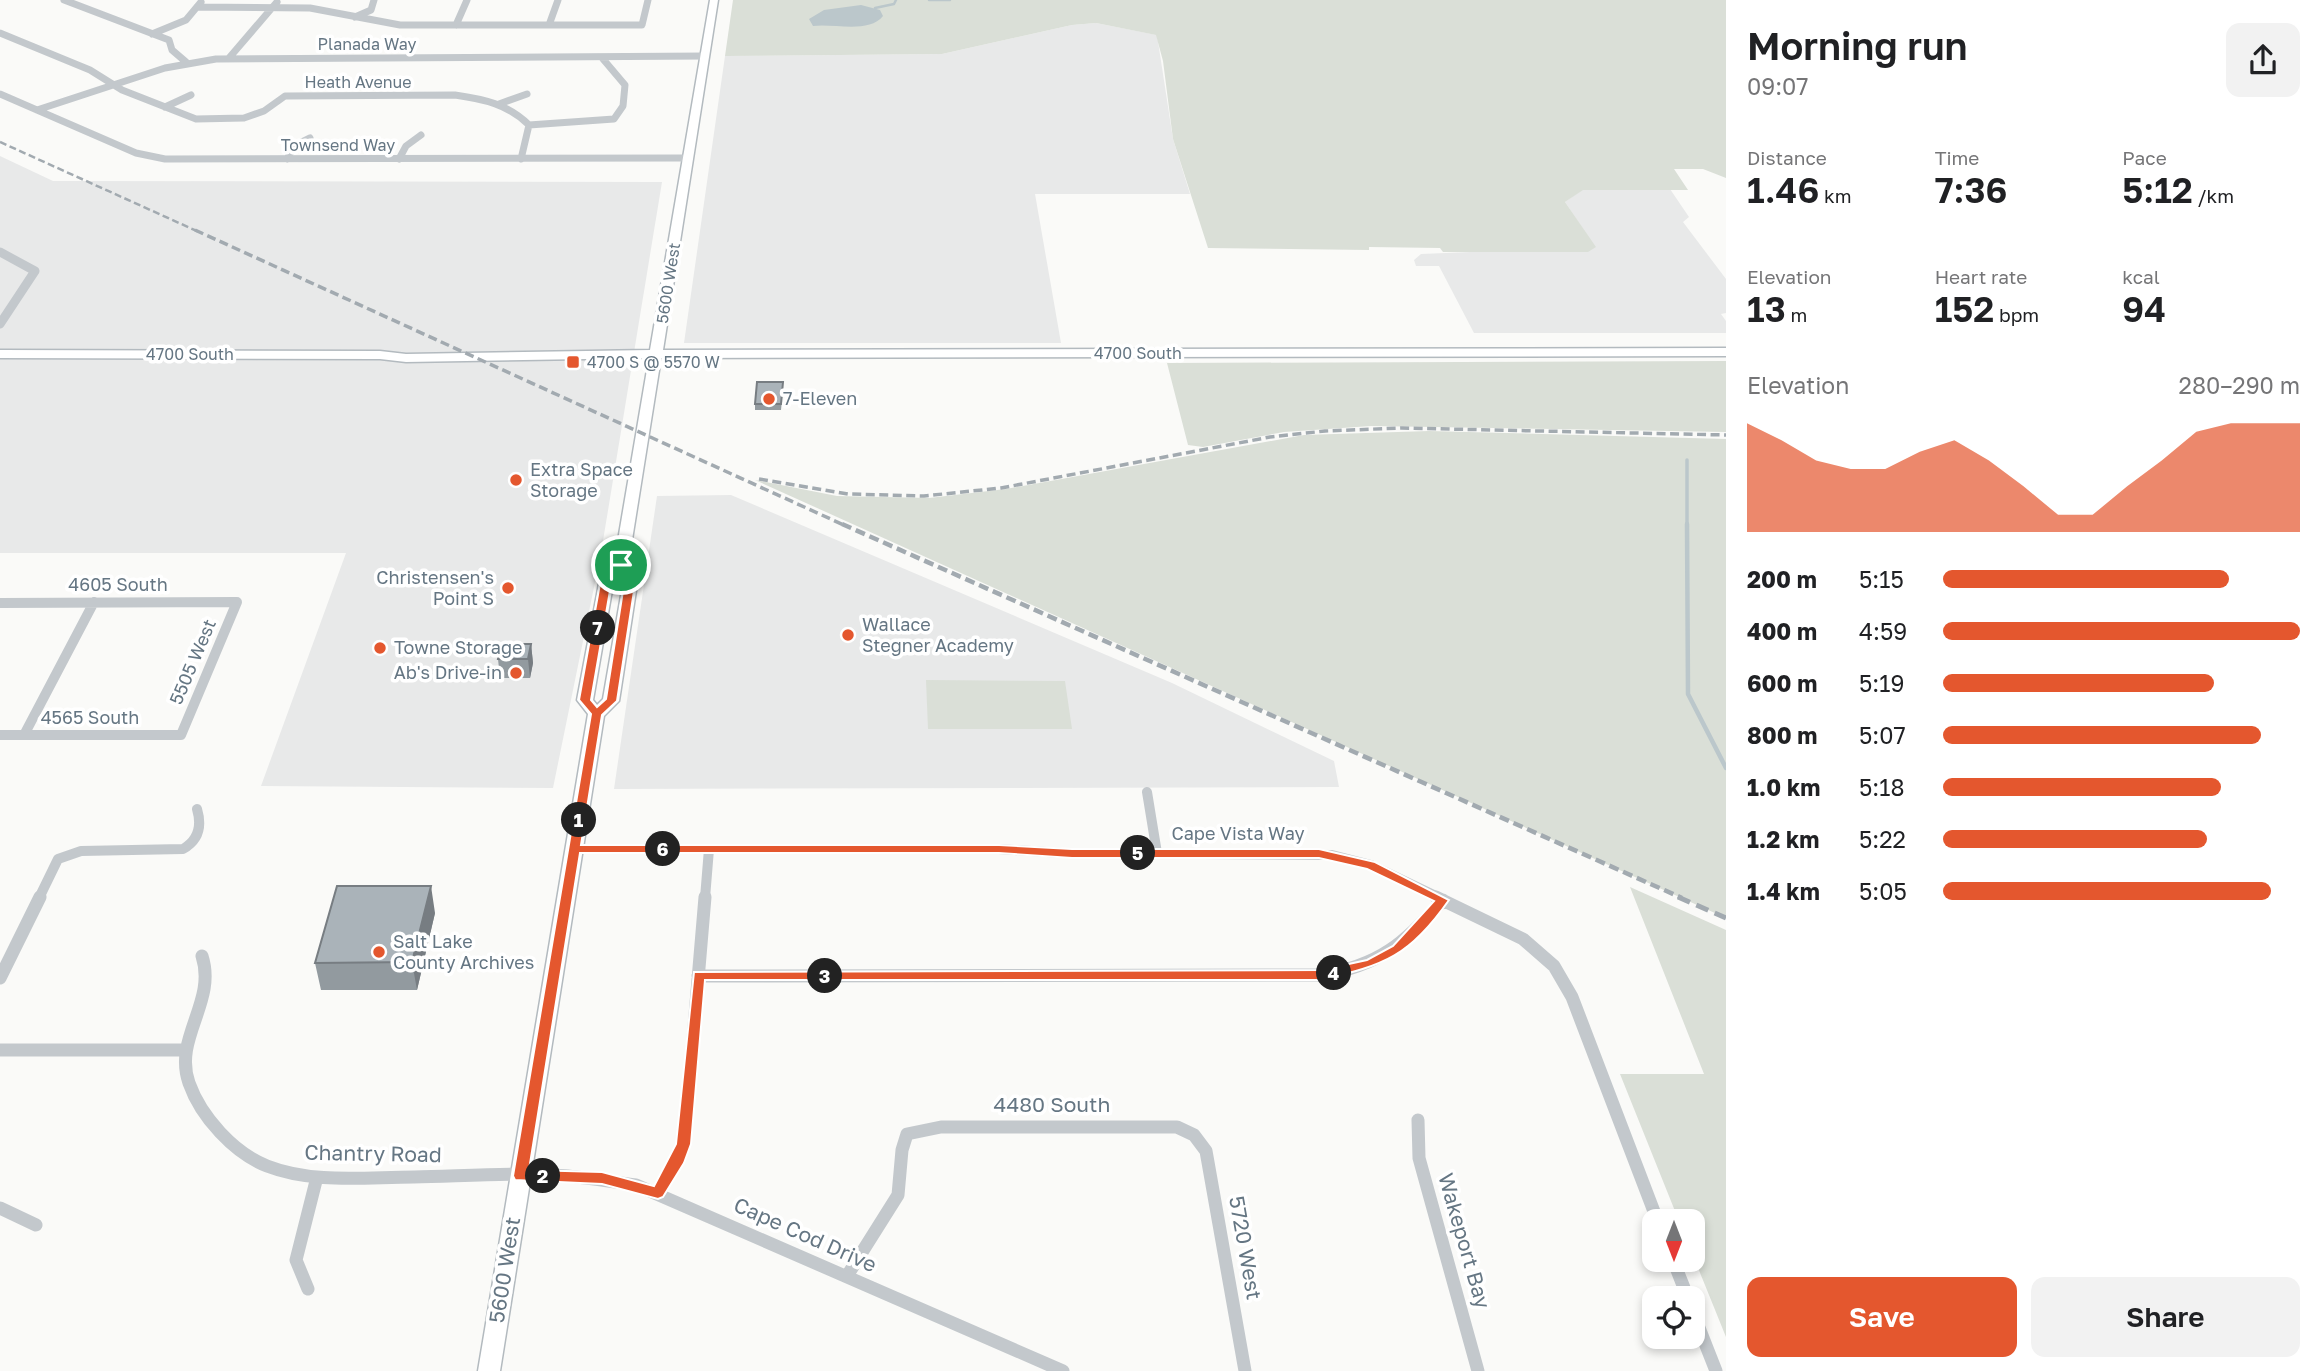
<!DOCTYPE html>
<meta charset="utf-8">
<style>
body{margin:0;font-family:"Golos Text",sans-serif;background:#f2f2f2;color:#202124;height:100vh;display:flex;flex-direction:column;font-size:26px;white-space:nowrap}
*{box-sizing:border-box;margin:0}
p{font-size:23px;color:#757577}
.icon{flex:none;width:38px;height:38px;fill:none;stroke:currentColor;stroke-width:2;stroke-linecap:round;stroke-linejoin:round}
.map{position:relative;flex:1;overflow:hidden}
.details{display:flex;flex-direction:column;background:#fff;width:595px}
.details>*{flex:none}
.needle{width:46px;rotate:180deg}
.fabs{position:absolute;left:1642px;top:1209px;display:grid;gap:14px}
.fabs a{display:grid;place-items:center;width:63px;height:63px;border-radius:14px;background:#fff;box-shadow:0 4px 10px #0003;font-size:35px}
.pin{position:absolute;display:grid;place-items:center;width:60px;height:60px;color:#fff;margin:-30px;border:4px solid #fff;border-radius:50%;box-shadow:0 2px 7px #0007}
.km{position:absolute;width:35px;height:35px;margin:-18px;border-radius:50%;background:#222;color:#fff;font-size:19px;line-height:35px;text-align:center}
.round{display:grid;place-items:center;flex:none;width:74px;height:74px;border-radius:14px;background:#f2f2f2}
.overview{display:flex;align-items:center;justify-content:space-between;height:119px;padding:0 21px}
h1{font-size:38px;font-weight:600;line-height:52px}
.metrics{display:grid;grid-template-columns:repeat(3,1fr);gap:10px;height:119px;padding:7px 21px}
.metrics div{display:grid;align-content:center}
.metrics b{font-size:35px;font-weight:600}
.metrics small{font-size:19px;font-weight:400}
.metrics p{font-size:19px}
.chart{height:196px;padding:14px 21px}
.chart p{display:flex;justify-content:space-between}
.chart svg{width:100%;height:126px;margin-top:7px;fill:#e4572e;opacity:.7}
.primary-button{display:flex;gap:14px;margin-top:auto;padding:14px 21px}
.primary-button a{flex:1;height:80px;border-radius:14px;background:#e4572e;color:#fff;font-size:28px;font-weight:600;line-height:80px;text-align:center}
.primary-button a+a{background:#f2f2f2;color:#202124}
ul{padding:0 21px;list-style:none;font-size:23px}
li{display:grid;grid-template-columns:112px 84px 1fr;align-items:center;height:52px}
li i{height:18px;border-radius:9px;background:#e4572e}
main{display:flex;flex:1;min-height:0}
.map>svg:first-child{display:block}
.built{fill:#e8e9e9}
.green{fill:#dadfd7}
.water{fill:#bbc7cb}
.lines{fill:none;stroke-linecap:round;stroke-linejoin:round}
.stream-far2{stroke:#bbc7cb;stroke-width:2.5}
.stream-far1{stroke:#bbc7cb;stroke-width:3.5}
.stream{stroke:#bbc7cb;stroke-width:4.5}
.secondary-casing{stroke:#b3babf;stroke-width:3}
.street-far3{stroke:#c3c8cc;stroke-width:7}
.street-far2{stroke:#c3c8cc;stroke-width:9}
.street-far1{stroke:#c3c8cc;stroke-width:10}
.street{stroke:#c3c8cc;stroke-width:13}
.secondary{fill:#fff;fill-rule:evenodd}
.rail-far3{stroke:#a2aab0;stroke-width:2.5;stroke-dasharray:7 3.5;stroke-linecap:butt}
.rail-far2{stroke:#a2aab0;stroke-width:3.5;stroke-dasharray:9 4.5;stroke-linecap:butt}
.rail-far1{stroke:#a2aab0;stroke-width:4.5;stroke-dasharray:10 5;stroke-linecap:butt}
.rail{stroke:#a2aab0;stroke-width:5;stroke-dasharray:13 7;stroke-linecap:butt}
.wall{fill:#929a9f}
.shaded-wall{fill:#777d82}
.building{fill:#aab3b9;stroke:#777d82;stroke-width:2}
.route{fill:#e4572e;stroke:#fff;stroke-width:2;fill-rule:evenodd}
.poi-dot{fill:#e4572e;stroke:#fff;stroke-width:2.5}
.labels{text-anchor:middle;stroke-width:7;stroke-linejoin:round;paint-order:stroke}
.far-street-label{font-size:16px;fill:#657683;stroke:#fff}
.far-poi-label{font-size:16px;fill:#657683;stroke:#fff;text-anchor:start}
.poi-label{font-size:18px;fill:#657683;stroke:#fff;text-anchor:start}
.street-label{font-size:18px;fill:#657683;stroke:#fff}
.near-street-label{font-size:21px;fill:#657683;stroke:#fff}
</style>
<main>
<div class="map">
<svg width="1726" height="1371" viewBox="0 0 1726 1371">
<rect width="100%" height="100%" fill="#fafaf8"/>
<path class="built" d="M1096 23 1157 35 1173 139 1190 194H1035L1061 343H684L725 56 942 54 1072 25Z
M0 156 53 181 662 182 601 553 553 788 261 786 346 553H0Z
M1583 189H1670L1689 217 1683 222 1726 279V313L1721 314 1726 321V333H1474L1439 266H1416L1414 260 1421 254 1595 247 1565 202Z
M731 495 1172 683 1334 761 1339 787 614 789 657 496Z"/>
<path class="green" d="M733 0H1726V178L1703 169H1674L1688 190H1583L1565 202 1596 247 1588 252H1443L1440 248 1369 247V250L1208 248 1173 139 1163 61 1156 35 1096 23 1072 25 942 54 725 56Z
M1726 361V432L1371 426 1284 432 1203 447 1188 445 1167 363Z
M1429 431 1726 439V918L755 480 837 496 929 498 1006 489 1304 435Z
M926 680 1065 681 1072 729H928Z
M1630 887 1726 930V1337L1692 1253V1222L1679 1221 1620 1074H1704Z"/>
<path class="water" d="M861 5 880 10 883 16C869 34 833 23 813 26L809 19 824 10Z"/>
<g class="lines">
<path class="stream-far2" d="M929 0H950
M875 8 894 4 896 0"/>
<path class="stream-far1" d="M1687 460V526"/>
<path class="stream" d="M1687 524 1688 694 1726 768"/>
<defs>
<path id="secondary" d="M710 0H718L663 350 1726 348V356L661 358 628 565 638 578 619 701 604 716 500 1371H478L588 714 577 700 600 578 614 564 649 358 406 362 380 359 0 358V350L380 351 406 354 650 350ZM620 574 624 578 603 699 597 705 593 700 614 579Z"/>
</defs>
<use href="#secondary" class="secondary-casing"/>
<path class="street-far3" d="M64 0 169 40 172 50 186 62
M197 7 310 8 400 25H642L648 0
M355 17 371 10 374 0
M456 25 467 0
M549 25 558 0
M0 33 90 70 122 90 196 119 244 118 264 111 285 96 455 95C483 99 508 104 529 125L521 159
M152 34 186 20 201 2
M229 58 277 2
M0 94 136 153 165 159 688 158
M499 104 527 94
M165 107 191 95
M37 110 165 68 216 59 705 56
M529 125 614 119 623 106 625 85 603 59
M287 159 294 146 310 138
M399 159 406 146 421 135"/>
<path class="street-far2" d="M0 252 35 271 0 324"/>
<path class="street-far1" d="M0 603 237 602 181 735H0
M24 735 94 602
M1147 792 1157 853
M574 849H999L1062 853 1332 855 1371 865 1440 898
M39 898 58 859 81 851 183 849C199 840 202 826 197 809
M705 898 709 849"/>
<path class="street" d="M1436 897 1523 939 1554 966 1572 997 1658 1222
M202 956C217 1002 173 1038 189 1083 201 1117 234 1153 267 1166 313 1184 366 1177 414 1177 465 1176 517 1172 568 1176 590 1178 613 1182 636 1185L1063 1371
M698 976 1321 975C1379 966 1405 943 1443 900
M0 978 40 897
M0 1050H185
M1418 1120 1419 1158 1478 1371
M658 1193 684 1145 705 897
M0 1208 36 1225
M1673 1260 1688 1298
M847 1276 898 1195 902 1150 907 1134 941 1127H1177L1194 1135 1206 1151 1245 1371
M308 1289 296 1260 317 1177
M1692 1310 1716 1371"/>
<use href="#secondary" class="secondary"/>
<path class="rail-far3" d="M0 142 199 232"/>
<path class="rail-far2" d="M195 230 846 526
M759 479 848 494 924 496 1001 488 1270 437 1325 431 1402 428 1726 435"/>
<path class="rail-far1" d="M842 524 1682 898"/>
<path class="rail" d="M1678 897 1726 918"/>
</g>
<path class="wall" d="M783 388 781 410H755V404Z
M531 644 533 663 530 678H500L498 659Z
M435 913 417 990H321L315 963Z"/>
<path class="shaded-wall" d="M531 644 533 663 530 678 528 659Z
M431 886 435 913 417 990 412 962Z"/>
<path class="building" d="M757 382H783L781 404H755Z
M501 644H531L528 659H498Z
M337 886H431L412 962 315 963Z"/>
<path class="route" d="M621 562 636 578 617 701 602 715 581 845H999L1072 849H1319L1375 862 1449 900C1410 956 1385 965 1321 980H705L691 1144 684 1163 663 1197 658 1199 602 1184 515 1180 513 1176 591 714 579 700 601 578ZM620 572 625 578 606 699 597 707 591 700 612 579ZM580 853H999L1072 858H1319L1367 869 1434 901 1393 946 1367 960 1321 970 694 972 676 1144 654 1186 602 1172 529 1170Z"/>
<g class="poi-dot">
<rect x="566" y="355" width="14" height="14" rx="3.5"/>
<circle cx="769" cy="399" r="7"/>
<circle cx="516" cy="480" r="7"/>
<circle cx="508" cy="588" r="7"/>
<circle cx="848" cy="635" r="7"/>
<circle cx="380" cy="648" r="7"/>
<circle cx="516" cy="673" r="7"/>
<circle cx="379" cy="952" r="7"/>
</g>
<g class="labels">
<g class="far-street-label">
<text x="367" y="50">Planada Way</text>
<text x="358" y="88">Heath Avenue</text>
<text x="338" y="151">Townsend Way</text>
<text transform="translate(668 283) rotate(-81)" y="6">5600 West</text>
<text x="1138" y="359">4700 South</text>
<text x="190" y="360">4700 South</text>
</g>
<g class="far-poi-label">
<text x="587" y="368">4700 S @ 5570 W</text>
</g>
<g class="poi-label">
<text x="783" y="405">7-Eleven</text>
<text x="530" y="476">Extra Space<tspan x="530" dy="21">Storage</tspan></text>
<text x="494" y="584" text-anchor="end">Christensen's<tspan x="494" dy="21">Point S</tspan></text>
<text x="862" y="631">Wallace<tspan x="862" dy="21">Stegner Academy</tspan></text>
<text x="394" y="654">Towne Storage</text>
<text x="502" y="679" text-anchor="end">Ab's Drive-in</text>
<text x="393" y="948">Salt Lake<tspan x="393" dy="21">County Archives</tspan></text>
</g>
<g class="street-label">
<text x="118" y="591">4605 South</text>
<text transform="translate(193 662) rotate(-67)" y="6">5505 West</text>
<text x="90" y="724">4565 South</text>
<text x="1238" y="840">Cape Vista Way</text>
</g>
<g class="near-street-label">
<text x="1052" y="1112">4480 South</text>
<text transform="translate(373 1154) rotate(1)" y="7">Chantry Road</text>
<text transform="translate(805 1235) rotate(24)" y="7">Cape Cod Drive</text>
<text transform="translate(1464 1241) rotate(74)" y="7">Wakeport Bay</text>
<text transform="translate(1245 1248) rotate(80)" y="7">5720 West</text>
<text transform="translate(505 1270) rotate(-81)" y="7">5600 West</text>
</g>
</g>
</svg>
<div class="fabs">
<a><svg class="needle" viewBox="-14 -14 28 28"><path d="M0-13l5 13h-10z" fill="#e53935"/><path d="M0 13l5-13h-10z" fill="#757577"/></svg></a>
<a><svg class="icon" aria-label="locate" viewBox="0 0 24 24"><circle cx="12" cy="12" r="6"/><path d="M12 2v4M12 18v4M2 12h4M18 12h4"/></svg></a>
</div>
<div class="pin" style="left:621px;top:565px;background:#1e9e55"><svg class="icon" aria-label="arrive" viewBox="0 0 24 24"><path d="M6 21V4h12l-3 4 3 4H6"/></svg></div>
<b class="km" style="left:579px;top:820px">1</b>
<b class="km" style="left:543px;top:1176px">2</b>
<b class="km" style="left:825px;top:976px">3</b>
<b class="km" style="left:1334px;top:973px">4</b>
<b class="km" style="left:1138px;top:853px">5</b>
<b class="km" style="left:663px;top:849px">6</b>
<b class="km" style="left:598px;top:628px">7</b>
</div>
<section class="details">
<div class="overview"><div><h1>Morning run</h1><p>09:07</p></div><a class="round"><svg class="icon" aria-label="share" viewBox="0 0 24 24"><path d="M12 15V3M7 8l5-5 5 5M5 13v7h14v-7"/></svg></a></div>
<div class="metrics">
<div><p>Distance</p><b>1.46<small> km</small></b></div>
<div><p>Time</p><b>7:36</b></div>
<div><p>Pace</p><b>5:12<small> /km</small></b></div>
</div>
<div class="metrics">
<div><p>Elevation</p><b>13<small> m</small></b></div>
<div><p>Heart rate</p><b>152<small> bpm</small></b></div>
<div><p>kcal</p><b>94</b></div>
</div>
<div class="chart"><p><span>Elevation</span>280–290 m</p>
<svg viewBox="0 0 160 44" preserveAspectRatio="none"><path d="M0 44V6L10 12L20 19L30 22L40 22L50 16L60 12L70 19L80 28L90 38L100 38L110 28L120 19L130 9L140 6L150 6L160 6V44z"/></svg>
</div>
<ul>
<li><b>200 m</b>5:15<i style="width:80%"></i></li>
<li><b>400 m</b>4:59<i style="width:100%"></i></li>
<li><b>600 m</b>5:19<i style="width:76%"></i></li>
<li><b>800 m</b>5:07<i style="width:89%"></i></li>
<li><b>1.0 km</b>5:18<i style="width:78%"></i></li>
<li><b>1.2 km</b>5:22<i style="width:74%"></i></li>
<li><b>1.4 km</b>5:05<i style="width:92%"></i></li>
</ul>
<div class="primary-button"><a>Save</a><a>Share</a></div>
</section>
</main>
